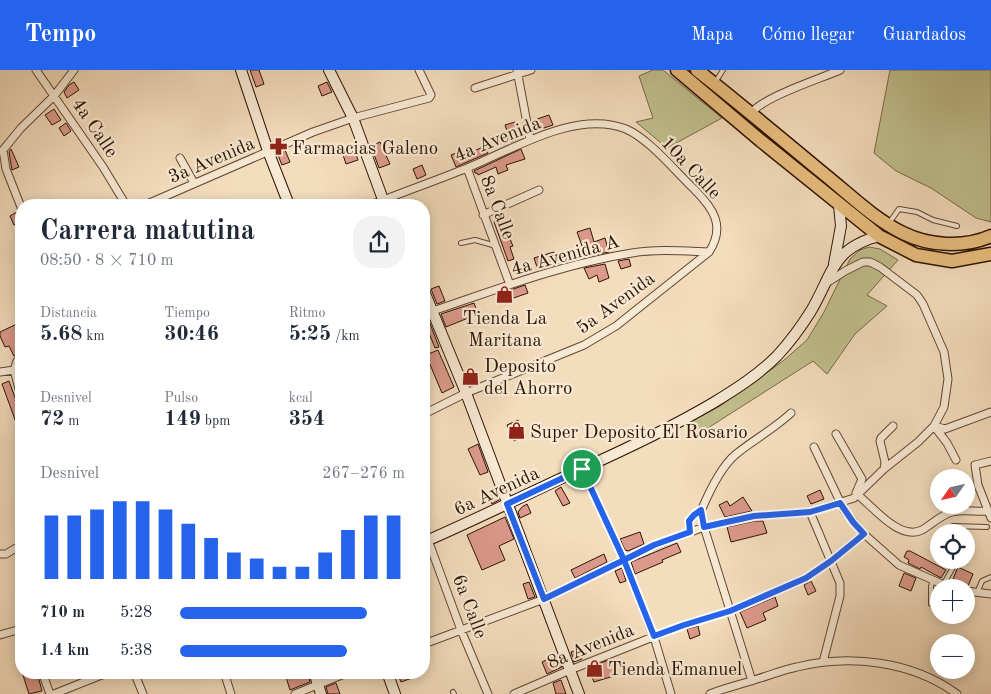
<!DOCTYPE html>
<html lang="es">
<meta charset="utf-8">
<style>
body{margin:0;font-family:"Old Standard TT",serif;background:#f2f2f3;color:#1f2937;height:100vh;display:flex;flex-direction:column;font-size:19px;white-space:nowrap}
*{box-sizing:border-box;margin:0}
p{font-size:16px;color:#747a83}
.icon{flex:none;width:28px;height:28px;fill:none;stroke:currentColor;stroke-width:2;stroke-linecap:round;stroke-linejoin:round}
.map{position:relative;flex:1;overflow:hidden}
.details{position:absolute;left:15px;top:129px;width:415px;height:480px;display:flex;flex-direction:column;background:#fff;border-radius:20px;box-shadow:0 2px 12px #0003}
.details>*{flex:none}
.needle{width:32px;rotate:236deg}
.fabs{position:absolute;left:930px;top:399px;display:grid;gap:10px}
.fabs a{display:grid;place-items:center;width:45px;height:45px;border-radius:50%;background:#fff;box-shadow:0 2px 12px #0003;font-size:25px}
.pin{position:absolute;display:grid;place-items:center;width:42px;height:42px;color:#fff;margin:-21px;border:2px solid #fff;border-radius:50%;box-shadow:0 1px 5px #0007}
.round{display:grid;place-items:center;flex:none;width:52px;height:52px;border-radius:20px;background:#f2f2f3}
.summary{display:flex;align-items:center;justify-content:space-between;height:85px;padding:0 25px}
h1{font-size:28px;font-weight:800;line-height:38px}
.stats{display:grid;grid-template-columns:repeat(3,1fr);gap:8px;height:85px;padding:5px 25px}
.stats div{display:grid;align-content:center}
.stats b{font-size:21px;font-weight:800}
.stats small{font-size:14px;font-weight:400}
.stats p{font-size:14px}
.chart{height:140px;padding:10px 25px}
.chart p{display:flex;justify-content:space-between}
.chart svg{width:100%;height:90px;margin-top:5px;stroke:#2563eb;stroke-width:6}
ul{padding:0 25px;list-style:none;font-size:16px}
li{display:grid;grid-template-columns:80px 60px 1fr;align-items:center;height:38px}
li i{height:12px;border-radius:6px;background:#2563eb}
header{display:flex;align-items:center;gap:30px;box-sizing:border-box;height:70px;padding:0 25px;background:#2563eb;color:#fff}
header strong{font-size:24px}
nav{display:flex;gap:28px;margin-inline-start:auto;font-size:18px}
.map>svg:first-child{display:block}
.green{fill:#c1bf8d;stroke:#786948}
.building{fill:#dc9a8c;stroke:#2e1302}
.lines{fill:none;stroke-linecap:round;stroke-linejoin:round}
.lane-casing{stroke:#604631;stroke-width:6}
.street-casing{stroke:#604631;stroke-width:9}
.secondary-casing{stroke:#2e1302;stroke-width:12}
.highway-casing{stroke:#2e1302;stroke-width:15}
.lane{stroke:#f8e9d4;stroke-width:4}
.street{stroke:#f8e9d4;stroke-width:7}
.secondary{stroke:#f8e9d4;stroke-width:10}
.highway{stroke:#eabe7e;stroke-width:12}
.route-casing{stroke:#fff;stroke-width:10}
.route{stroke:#2563eb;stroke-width:6}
.labels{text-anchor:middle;stroke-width:4.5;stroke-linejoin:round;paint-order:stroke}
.street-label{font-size:19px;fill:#2e1302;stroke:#f8e9d4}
.poi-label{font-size:19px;fill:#2e1302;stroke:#f8e9d4;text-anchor:start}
</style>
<header>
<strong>Tempo</strong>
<nav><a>Mapa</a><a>Cómo llegar</a><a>Guardados</a></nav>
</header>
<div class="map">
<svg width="991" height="624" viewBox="0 0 991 624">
<rect width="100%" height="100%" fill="#f4ddbd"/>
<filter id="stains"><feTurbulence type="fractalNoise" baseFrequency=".004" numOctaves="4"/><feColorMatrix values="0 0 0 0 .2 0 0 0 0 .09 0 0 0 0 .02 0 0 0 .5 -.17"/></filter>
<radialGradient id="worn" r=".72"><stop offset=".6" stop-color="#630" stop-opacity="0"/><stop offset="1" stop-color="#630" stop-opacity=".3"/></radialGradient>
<path class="green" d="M653 0H663L722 48 667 78 636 52 653 48 639 6Z
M890 0H991V152L976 148 931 118 896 101 874 83Z
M869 177 880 179 898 190 867 225 887 236 855 264 827 304 813 291 697 365 690 352 720 336 783 291 807 270 824 242 850 189 860 180Z"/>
<path class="building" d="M250 0H259L264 14 256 17Z
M74 12 79 20 67 28 64 22 69 15Z
M327 12 332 22 322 26 318 16Z
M54 39 61 50 52 55 45 45Z
M549 45 553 55 544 58 539 56 537 49Z
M515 52 520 68 511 72 505 55Z
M66 53 71 61 64 66 59 58Z
M380 72 390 94 379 98 371 76Z
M353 75 358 90 346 94 341 79Z
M485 76 488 83 456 97 451 85 459 82 461 87Z
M11 79 19 97 12 100 9 82Z
M521 79 525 89 506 95 508 100 498 104 496 97 478 105 477 103H475L474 101Z
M285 80 290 92 282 95 277 83Z
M422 95 426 105 417 109 413 99Z
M17 142 21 151 14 155 10 146Z
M501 149 508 170 510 169 513 176 510 177 514 189 508 191 494 152Z
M590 158 594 172 605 168 609 182 586 187 577 162Z
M554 182 558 194 538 200 534 188Z
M629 189 631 196 621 199 618 191Z
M605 194 609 208 599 212 597 205 589 209 584 198Z
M525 215 528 223 505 231 502 223Z
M439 216 445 231 437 234 431 219Z
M474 233 478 244 446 257 441 244Z
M424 238 439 277 435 278 429 263 424 265Z
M21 252V270L16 272 21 284 14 286 9 276 5 277 0 266V262Z
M438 280 454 317 442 323 426 285Z
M9 311 21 344V366L2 314Z
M518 350 525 366 514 371 507 355Z
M478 374 488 402 480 405 468 379Z
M561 417 570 433 563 436 555 421Z
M495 419 499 430 492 434 487 422Z
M820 420 824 429 811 434 807 426Z
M743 427 752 441 725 447 719 435 727 431 730 436Z
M527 434 531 443 520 448 518 442 522 437Z
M505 447 514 469 499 476 505 490 482 500 467 465Z
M755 451H763L767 463 731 472 727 457Z
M640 462 644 474 628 481 625 480 620 469Z
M677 473 681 482 662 490 663 492 635 504 631 492Z
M907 481H910L946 500 941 508 921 497 920 499 908 493 909 490 904 487Z
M604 484 607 492 575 508 571 500Z
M958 497 973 504 968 516 953 509Z
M622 498 626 511 620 513 615 501Z
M904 503 916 508 911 521 899 516Z
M811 511 816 521 808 525 804 515Z
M529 512 535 527 528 529 523 514Z
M775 527 778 536 763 543 766 550 747 558 740 542Z
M698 556 700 565 690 569 687 559Z
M578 579 582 589 574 592 571 582Z
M557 585 562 597 547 604 542 592Z
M611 589 617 605 594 612 588 598Z
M22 602H37L42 621 29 624Z
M299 602H307L310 612 290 620 286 607Z
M397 602H410L412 608 401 612Z
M561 610 566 624H556L553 613Z
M336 613 340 624H328L326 617Z"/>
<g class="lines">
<defs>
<path id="lane" d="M716 11 723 0
M889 153 899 139 917 142 933 150 957 156
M461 173 475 170 496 176
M945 462 953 456 987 457
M943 515 955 494V490
M977 523 982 511 991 507
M931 534V516L933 511
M453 622 454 624"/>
<path id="street" d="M36 0 103 97 126 135
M517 0 530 69
M475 18 531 0
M750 44C765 26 817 10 840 0
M180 88 194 113
M467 98 510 215
M145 135 313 62 353 48 429 28 431 25 419 0
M371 135C403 122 435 111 467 98 512 80 576 39 626 59 649 69 675 101 694 119 713 138 726 156 709 182L616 256 584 275 466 323 424 344
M21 137 6 99 3 80 21 58 54 26 74 0
M483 145 539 120
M433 241C498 219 563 194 632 183 657 179 683 181 708 182
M14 300 21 326
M14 300 17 291 21 289
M0 302 14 300
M934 356 945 359 991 342
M934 356 947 373 956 390
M836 364 862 409 856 423
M814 377 844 440 864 464 899 495 951 518
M991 391 975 395 978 415 991 448
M582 399 624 490 654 567 671 624
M884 399 885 392 880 371 881 368 893 356
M858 425C874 438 900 471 922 460 932 454 941 445 952 442 964 439 976 442 987 441
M810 442 840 513V526L823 592
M424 459 461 560 488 624
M690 462 689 451 694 445 701 441
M0 484H6L21 475
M966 521 991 524
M0 565 21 559
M424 574 544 529 645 479 704 457 754 446 810 442 854 428 884 399 918 372 934 356 944 337 948 309 944 282 923 234 917 225 880 197 870 192H863L845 201 825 214
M42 602 50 624
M134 602 143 624
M224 602 231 624
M752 611 704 457 701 441C709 422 720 398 735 385 753 370 774 359 791 343
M54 624 109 602
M295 624 349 602
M514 624 570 600 683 555 730 541 806 508 831 491 864 464
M710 624C724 618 739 615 754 610 768 606 782 600 797 597 850 584 912 591 957 624"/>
<path id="secondary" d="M241 0 268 81 289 135
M329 0 353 48 385 135
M834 194 841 156 839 135
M424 221 466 323 579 624
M424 472C475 450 525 425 575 402 622 381 669 359 713 333 736 319 758 305 777 286 790 272 801 257 811 241 833 204 831 179 879 166
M314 602 321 624
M387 602 395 624"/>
<path id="highway" d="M677 0 761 71 879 166 916 185 952 191 991 184
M697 0C740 34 782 69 824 104 849 124 874 149 903 163 929 176 964 178 991 166"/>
</defs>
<use href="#lane" class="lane-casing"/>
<use href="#street" class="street-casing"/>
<use href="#secondary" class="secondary-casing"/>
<use href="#highway" class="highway-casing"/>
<use href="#lane" class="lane"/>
<use href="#street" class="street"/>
<use href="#secondary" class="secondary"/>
<use href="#highway" class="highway"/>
</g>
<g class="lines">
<defs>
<path id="route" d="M582 399 624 490 654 475 690 462 689 451 694 445 701 440 704 457 754 446 810 442 840 433 853 452 864 464 831 491 806 508 730 541 684 555 654 566 624 490 544 529 507 434 582 399"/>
</defs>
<use href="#route" class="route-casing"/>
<use href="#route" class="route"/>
</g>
<defs>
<symbol id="pharmacy-bare" viewBox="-9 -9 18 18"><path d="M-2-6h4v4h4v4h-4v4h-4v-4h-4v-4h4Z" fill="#8f2418" stroke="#f8e9d4" stroke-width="2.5" paint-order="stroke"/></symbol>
<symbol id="shop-bare" viewBox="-9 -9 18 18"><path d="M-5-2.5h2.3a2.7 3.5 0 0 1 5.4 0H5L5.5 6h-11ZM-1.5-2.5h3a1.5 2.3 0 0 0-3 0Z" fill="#8f2418" stroke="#f8e9d4" stroke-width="2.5" paint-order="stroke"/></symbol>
</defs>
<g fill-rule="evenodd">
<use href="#pharmacy-bare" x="266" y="64" width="25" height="25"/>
<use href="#shop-bare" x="492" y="212" width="25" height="25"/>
<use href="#shop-bare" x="458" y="294" width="25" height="25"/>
<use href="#shop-bare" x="504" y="348" width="25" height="25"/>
<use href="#shop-bare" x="582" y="586" width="25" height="25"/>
</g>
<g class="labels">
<g class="street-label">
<text transform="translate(96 57) rotate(56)" y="7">4a Calle</text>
<text transform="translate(497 68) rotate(-22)" y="7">4a Avenida</text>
<text transform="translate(211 89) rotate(-23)" y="7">3a Avenida</text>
<text transform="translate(692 97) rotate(47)" y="7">10a Calle</text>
<text transform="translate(499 137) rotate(69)" y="7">8a Calle</text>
<text transform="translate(565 184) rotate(-15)" y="7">4a Avenida A</text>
<text transform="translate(615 232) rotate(-36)" y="7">5a Avenida</text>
<text transform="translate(496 420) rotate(-25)" y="7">6a Avenida</text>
<text transform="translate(471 536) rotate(69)" y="7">6a Calle</text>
<text transform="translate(590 575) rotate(-22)" y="7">8a Avenida</text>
</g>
<g class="poi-label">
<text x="292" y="84">Farmacias Galeno</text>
<text x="505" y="254" text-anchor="middle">Tienda La<tspan x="505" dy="22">Maritana</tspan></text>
<text x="484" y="302">Deposito<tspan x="484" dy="22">del Ahorro</tspan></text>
<text x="530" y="368">Super Deposito El Rosario</text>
<text x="608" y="605">Tienda Emanuel</text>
</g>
</g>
<rect width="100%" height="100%" filter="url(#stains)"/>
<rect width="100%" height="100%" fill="url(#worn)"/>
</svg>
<div class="fabs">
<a><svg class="needle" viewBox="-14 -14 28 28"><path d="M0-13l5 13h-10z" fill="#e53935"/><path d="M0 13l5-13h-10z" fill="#747a83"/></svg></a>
<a><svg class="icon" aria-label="locate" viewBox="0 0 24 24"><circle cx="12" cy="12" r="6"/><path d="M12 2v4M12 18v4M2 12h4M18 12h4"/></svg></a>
<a>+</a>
<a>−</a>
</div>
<div class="pin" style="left:582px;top:399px;background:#1e9e55"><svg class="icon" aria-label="arrive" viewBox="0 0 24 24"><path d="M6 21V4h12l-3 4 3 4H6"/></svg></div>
<section class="details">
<div class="summary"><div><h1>Carrera matutina</h1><p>08:50 · 8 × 710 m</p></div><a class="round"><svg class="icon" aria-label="share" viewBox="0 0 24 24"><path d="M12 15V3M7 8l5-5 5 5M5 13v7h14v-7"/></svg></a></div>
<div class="stats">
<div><p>Distancia</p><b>5.68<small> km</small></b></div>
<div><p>Tiempo</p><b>30:46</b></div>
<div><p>Ritmo</p><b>5:25<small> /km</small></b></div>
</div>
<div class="stats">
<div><p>Desnivel</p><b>72<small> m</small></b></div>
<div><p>Pulso</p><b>149<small> bpm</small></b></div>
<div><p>kcal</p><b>354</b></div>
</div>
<div class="chart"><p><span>Desnivel</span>267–276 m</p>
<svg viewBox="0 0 160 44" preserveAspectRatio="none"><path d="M5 44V13M15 44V13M25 44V10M35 44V6M45 44V6M55 44V10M65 44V17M75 44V24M85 44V31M95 44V34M105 44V38M115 44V38M125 44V31M135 44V20M145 44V13M155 44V13"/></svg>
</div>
<ul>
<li><b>710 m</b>5:28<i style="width:83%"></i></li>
<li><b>1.4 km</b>5:38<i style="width:74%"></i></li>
</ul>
</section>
</div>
